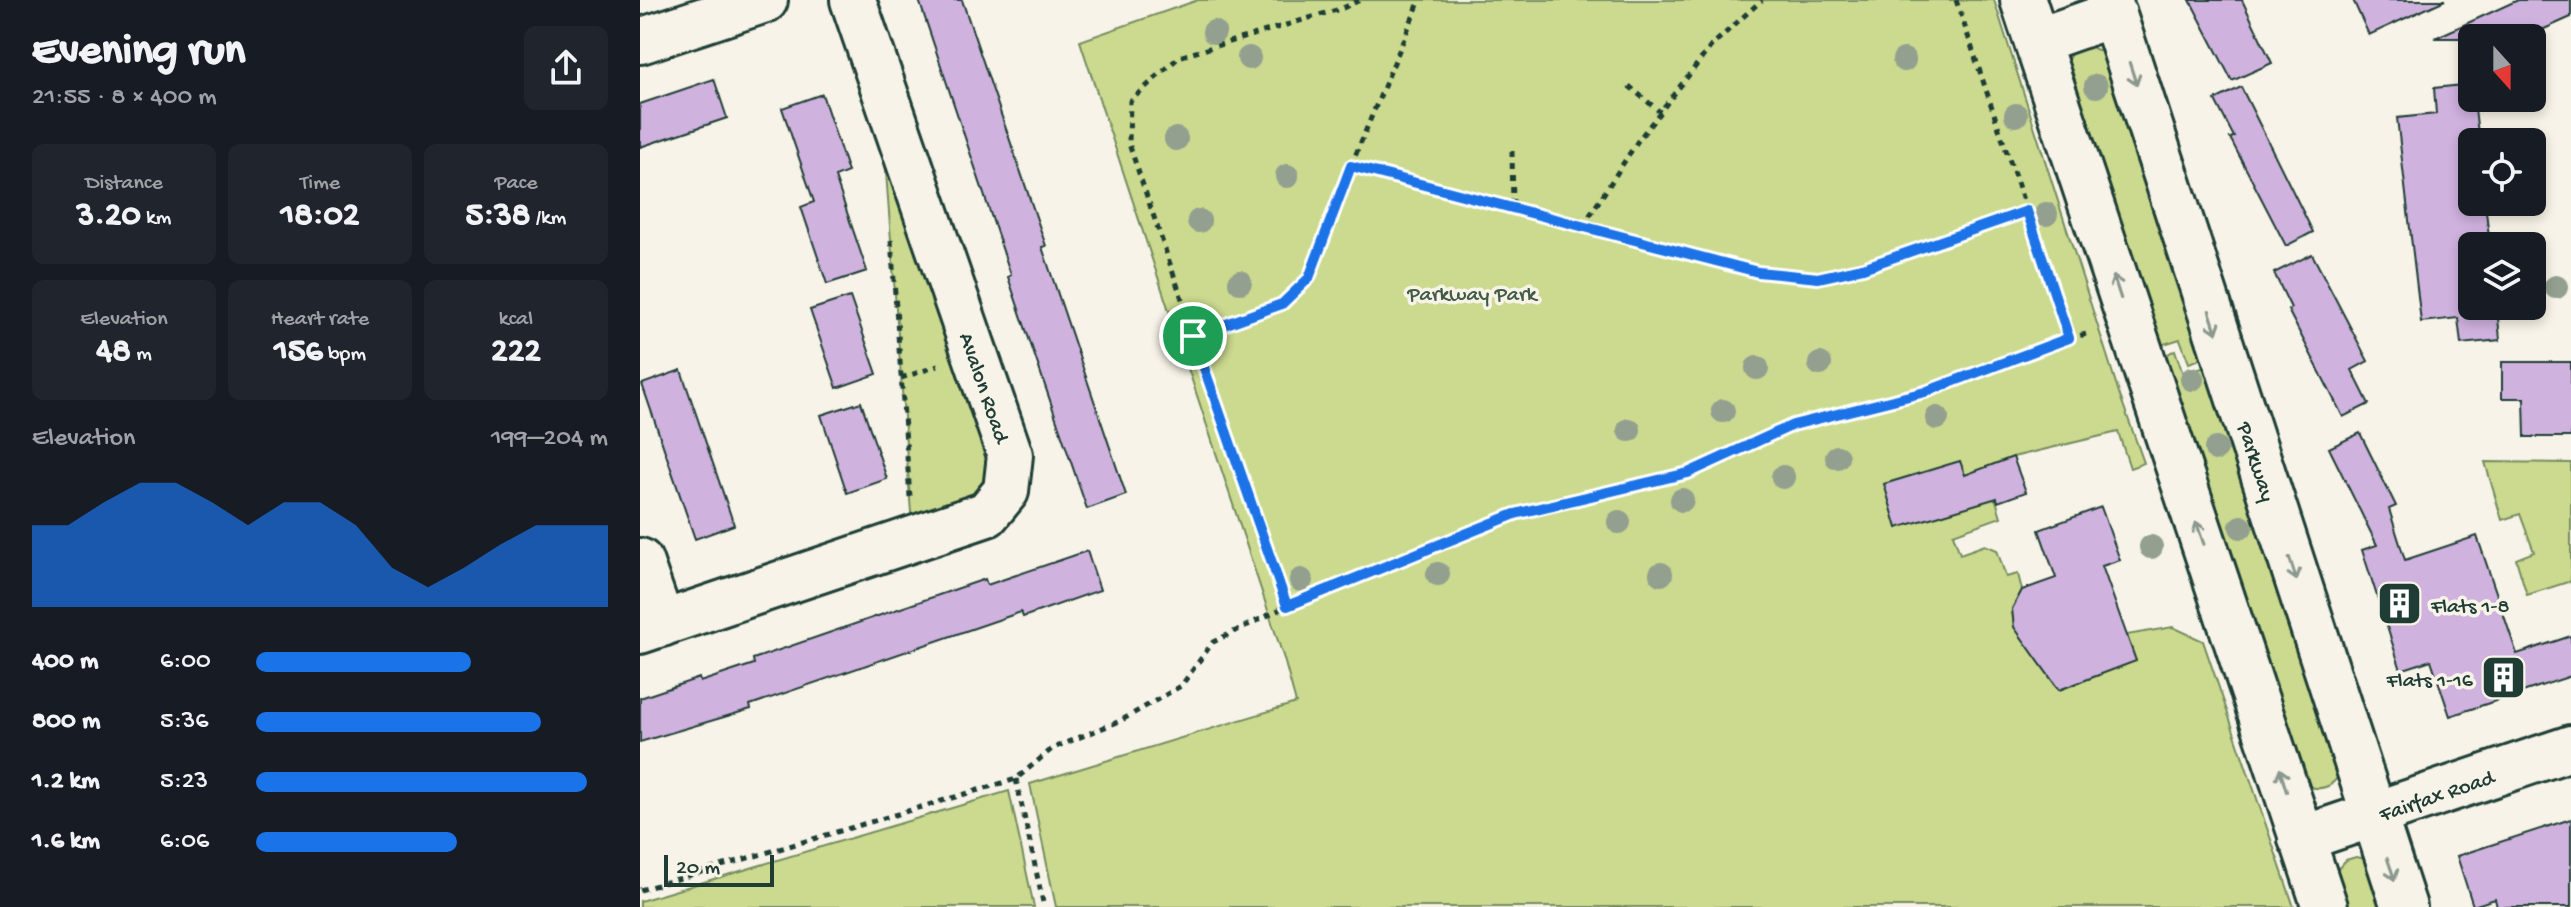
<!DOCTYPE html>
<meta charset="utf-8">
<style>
body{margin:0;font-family:"Gochi Hand",sans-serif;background:#20242c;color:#f1f3f6;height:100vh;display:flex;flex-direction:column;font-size:30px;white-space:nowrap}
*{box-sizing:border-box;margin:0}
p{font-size:26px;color:#9ea1a6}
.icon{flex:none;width:44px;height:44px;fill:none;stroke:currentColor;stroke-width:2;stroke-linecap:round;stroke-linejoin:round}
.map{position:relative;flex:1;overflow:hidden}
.sheet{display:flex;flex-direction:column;background:#171b24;width:640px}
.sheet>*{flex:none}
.needle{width:52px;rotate:159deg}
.fabs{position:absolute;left:1818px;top:24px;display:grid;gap:16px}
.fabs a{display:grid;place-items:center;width:88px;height:88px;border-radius:12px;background:#171b24;box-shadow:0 4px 12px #0003;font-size:40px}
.scale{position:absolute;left:24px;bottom:20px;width:110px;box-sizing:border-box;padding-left:8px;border:4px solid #1f3d34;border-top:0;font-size:22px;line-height:28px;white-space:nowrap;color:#1f3d34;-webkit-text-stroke:6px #f7f3e8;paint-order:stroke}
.pin{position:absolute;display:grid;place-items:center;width:68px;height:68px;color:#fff;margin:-34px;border:4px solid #fff;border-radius:50%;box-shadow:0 2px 8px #0007}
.round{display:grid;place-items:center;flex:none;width:84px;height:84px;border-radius:12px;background:#20242c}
.overview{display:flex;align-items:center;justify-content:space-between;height:136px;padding:0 32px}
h1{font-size:44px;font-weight:700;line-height:60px}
.metrics{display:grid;grid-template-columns:repeat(3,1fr);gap:12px;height:136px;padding:8px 32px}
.metrics div{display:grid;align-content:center;border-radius:12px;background:#20242c;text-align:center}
.metrics b{font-size:34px;font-weight:700}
.metrics small{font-size:22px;font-weight:400}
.metrics p{font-size:22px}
.chart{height:224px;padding:16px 32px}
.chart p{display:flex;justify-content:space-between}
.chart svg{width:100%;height:144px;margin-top:8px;fill:#1a73e8;opacity:.7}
ul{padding:0 32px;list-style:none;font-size:26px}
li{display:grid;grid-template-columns:128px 96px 1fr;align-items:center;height:60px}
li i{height:20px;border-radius:10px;background:#1a73e8}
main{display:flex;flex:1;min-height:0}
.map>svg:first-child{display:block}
.green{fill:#cbda8e;stroke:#758c61;stroke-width:2}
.building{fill:#d0b2df;stroke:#1f3d34;stroke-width:2}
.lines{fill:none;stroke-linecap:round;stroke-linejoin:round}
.minor-casing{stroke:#1f3d34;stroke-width:50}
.path{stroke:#1f3d34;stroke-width:5;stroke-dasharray:6 6;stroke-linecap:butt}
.minor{stroke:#f7f3e8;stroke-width:44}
.tree{fill:#93a08f}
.oneway{stroke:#8b988e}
.route-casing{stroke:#fff;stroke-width:16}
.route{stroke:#1a73e8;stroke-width:10}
.labels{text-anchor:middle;stroke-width:7;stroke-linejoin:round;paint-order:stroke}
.park-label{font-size:22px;fill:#415c46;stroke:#f7f3e8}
.street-label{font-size:22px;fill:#1f3d34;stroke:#f7f3e8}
.poi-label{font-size:22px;fill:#1f3d34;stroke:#f7f3e8;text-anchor:start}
</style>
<main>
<section class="sheet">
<div class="overview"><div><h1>Evening run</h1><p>21:55 · 8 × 400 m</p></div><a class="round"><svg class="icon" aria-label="share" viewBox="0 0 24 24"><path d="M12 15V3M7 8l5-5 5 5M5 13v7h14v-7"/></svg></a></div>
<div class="metrics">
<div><p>Distance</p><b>3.20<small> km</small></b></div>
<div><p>Time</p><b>18:02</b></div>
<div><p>Pace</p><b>5:38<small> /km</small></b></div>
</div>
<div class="metrics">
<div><p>Elevation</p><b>48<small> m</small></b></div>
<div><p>Heart rate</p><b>156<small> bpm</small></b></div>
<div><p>kcal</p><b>222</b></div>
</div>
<div class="chart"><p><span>Elevation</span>199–204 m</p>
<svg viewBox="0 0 160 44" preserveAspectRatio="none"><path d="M0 44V19L10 19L20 12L30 6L40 6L50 12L60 19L70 12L80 12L90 19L100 32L110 38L120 32L130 25L140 19L150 19L160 19V44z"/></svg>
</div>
<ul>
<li><b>400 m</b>6:00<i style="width:61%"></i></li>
<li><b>800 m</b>5:36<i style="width:81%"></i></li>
<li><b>1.2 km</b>5:23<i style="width:94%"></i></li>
<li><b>1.6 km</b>6:06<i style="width:57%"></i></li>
</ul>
</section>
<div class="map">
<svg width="1931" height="907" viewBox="0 0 1931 907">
<rect width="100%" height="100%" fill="#f7f3e8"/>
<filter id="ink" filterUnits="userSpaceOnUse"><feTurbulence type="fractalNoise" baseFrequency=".0125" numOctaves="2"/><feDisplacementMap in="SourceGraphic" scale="16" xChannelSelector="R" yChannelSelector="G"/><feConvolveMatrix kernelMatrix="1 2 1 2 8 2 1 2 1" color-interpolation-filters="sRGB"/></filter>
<g filter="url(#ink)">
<path class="green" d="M558 0H1354L1479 393 1504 463 1490 468 1478 432 1373 457 1346 467 1361 517 1313 534 1320 554 1345 545 1357 550 1366 577 1378 574 1382 590 1372 609 1374 627 1419 690 1495 661 1487 635 1533 627 1563 641 1654 907H416L390 784 656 703 644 659 440 41Z
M1447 45 1464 53 1564 347 1558 360 1549 363 1540 339 1521 345 1516 344 1426 62 1435 48Z
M240 90 366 491 273 540Z
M1535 350 1543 374 1562 368 1572 371 1699 775C1692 787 1681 791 1667 786L1521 358Z
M1845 462 1931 463V581L1887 595 1876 559 1894 552 1880 514 1862 520Z
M369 791 394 907H0V901Z
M1716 857 1726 859 1749 907H1702L1696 871 1706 860Z"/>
<path class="building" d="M279 0H322L406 246 402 247 486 495 447 509 368 277 371 275Z
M1550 0H1602L1632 63 1592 81Z
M1713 0H1805L1729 35Z
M1878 0H1931V17L1884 38H1795Z
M74 79 87 118 0 147V104Z
M1832 84 1839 142H1832V202H1845L1850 246H1832V306H1857L1860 340 1821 344 1818 318 1781 322 1757 118 1796 114 1794 88Z
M1601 87 1673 232 1646 246 1590 138 1594 137 1575 100Z
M182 94 208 172 195 177 227 271 187 284 161 207 174 202 142 108Z
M1672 254 1728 361 1712 370 1729 404 1703 417 1648 310 1651 308 1634 273Z
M210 297 237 374 197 388 170 310Z
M1862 362H1931V437H1885L1884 398H1862Z
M41 370 94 525 55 539 2 384Z
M221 402 247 479 207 493 181 415Z
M1720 433 1756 506 1749 509 1765 560 1837 536 1877 654 1931 636V676L1810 716 1791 660 1761 670 1722 550 1737 545 1689 448Z
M1373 457 1386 492 1358 502 1357 498 1257 528 1244 484 1320 461 1325 475Z
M1461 507 1480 560 1462 566 1496 661 1419 690 1374 627 1372 609 1382 590 1416 578 1399 530Z
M447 551 460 590 383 617 381 612 110 705 111 709 0 742V698L59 678 60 682 114 664 113 659 345 579 347 585Z
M1931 819V907H1857L1855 899 1833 906 1817 856Z"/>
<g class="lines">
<defs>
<path id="minor" d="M1383 0 1685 907
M1469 0 1764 907
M0 41 125 0
M1397 41 1474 14
M0 561 22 624
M0 631 347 514 366 491 370 455 213 0
M1661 839 1931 748"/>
</defs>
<use href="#minor" class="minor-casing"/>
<path class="path" d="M1316 0 1429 338
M989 86 1020 112
M872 151 873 208
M711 166 1118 272 1178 278 1223 268 1387 211
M943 226 997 142 1072 45 1122 0
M251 240 270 497
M553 336 642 304 669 278 711 166 780 0
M261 378 298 366
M647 606 489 144 490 101 539 57 703 8 720 0
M376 779 404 907
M0 890 376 779 413 748 480 721 541 686 573 642 647 606 875 514 1048 473 1153 425 1285 392 1429 338 1451 333"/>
<use href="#minor" class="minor"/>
</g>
<g class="tree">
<circle cx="574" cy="32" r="12"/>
<circle cx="609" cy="58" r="12"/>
<circle cx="1264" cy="60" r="12"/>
<circle cx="1456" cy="86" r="12"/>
<circle cx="1376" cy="115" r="12"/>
<circle cx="536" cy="139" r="12"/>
<circle cx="647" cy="176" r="12"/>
<circle cx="1406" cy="214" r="12"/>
<circle cx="559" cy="221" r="12"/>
<circle cx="600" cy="282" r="12"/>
<circle cx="1916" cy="287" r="12"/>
<circle cx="1180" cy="364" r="12"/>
<circle cx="1117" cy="368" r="12"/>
<circle cx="1552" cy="379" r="12"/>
<circle cx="1083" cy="411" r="12"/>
<circle cx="1297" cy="418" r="12"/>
<circle cx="989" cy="430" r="12"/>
<circle cx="1576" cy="449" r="12"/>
<circle cx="1197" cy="457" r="12"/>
<circle cx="1143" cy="477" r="12"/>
<circle cx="1042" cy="500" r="12"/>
<circle cx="979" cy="522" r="12"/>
<circle cx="1601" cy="527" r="12"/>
<circle cx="1511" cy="547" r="12"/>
<circle cx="798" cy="574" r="12"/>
<circle cx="1021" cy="574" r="12"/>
<circle cx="661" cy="580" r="12"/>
</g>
<defs><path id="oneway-shaft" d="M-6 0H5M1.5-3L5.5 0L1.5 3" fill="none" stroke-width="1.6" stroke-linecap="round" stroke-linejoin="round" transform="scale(2)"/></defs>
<g class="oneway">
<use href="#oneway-shaft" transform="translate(1493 74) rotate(72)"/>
<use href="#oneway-shaft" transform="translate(1477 287) rotate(-108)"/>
<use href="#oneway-shaft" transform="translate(1573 322) rotate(72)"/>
<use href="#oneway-shaft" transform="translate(1560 533) rotate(-109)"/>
<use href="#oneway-shaft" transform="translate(1653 569) rotate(72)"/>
<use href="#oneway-shaft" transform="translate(1643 780) rotate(-107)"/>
<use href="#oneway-shaft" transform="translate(1751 869) rotate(71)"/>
</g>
</g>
<g class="lines" filter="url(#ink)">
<defs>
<path id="route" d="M711 166 1118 272 1178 278 1223 268 1387 211 1429 338 1285 392 1153 425 1048 473 875 514 647 606 553 336 642 304 669 278Z"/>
</defs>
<use href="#route" class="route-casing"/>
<use href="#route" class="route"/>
</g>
<defs>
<symbol id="building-square" viewBox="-11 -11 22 22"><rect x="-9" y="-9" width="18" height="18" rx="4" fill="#1f3d34" stroke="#f7f3e8"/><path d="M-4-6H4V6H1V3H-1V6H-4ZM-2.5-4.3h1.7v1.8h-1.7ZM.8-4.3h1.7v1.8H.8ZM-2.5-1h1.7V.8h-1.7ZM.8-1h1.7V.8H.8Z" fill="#fff"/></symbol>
</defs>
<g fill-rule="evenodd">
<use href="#building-square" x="1734" y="578" width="51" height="51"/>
<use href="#building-square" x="1838" y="652" width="51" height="51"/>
</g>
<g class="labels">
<g class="park-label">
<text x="832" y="300">Parkway Park</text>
</g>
<g class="street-label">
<text transform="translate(346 387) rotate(71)" y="8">Avalon Road</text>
<text transform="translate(1618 461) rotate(72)" y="8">Parkway</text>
<text transform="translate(1796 794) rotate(-19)" y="8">Fairfax Road</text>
</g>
<g class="poi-label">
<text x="1791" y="612">Flats 1-8</text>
<text x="1833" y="686" text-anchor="end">Flats 1-16</text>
</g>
</g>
</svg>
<div class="fabs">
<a><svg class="needle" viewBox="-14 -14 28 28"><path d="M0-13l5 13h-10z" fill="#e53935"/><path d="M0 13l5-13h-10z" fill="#9ea1a6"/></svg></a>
<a><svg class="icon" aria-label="locate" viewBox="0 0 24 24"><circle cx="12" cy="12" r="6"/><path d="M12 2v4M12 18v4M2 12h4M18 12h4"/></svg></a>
<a><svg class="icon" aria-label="layers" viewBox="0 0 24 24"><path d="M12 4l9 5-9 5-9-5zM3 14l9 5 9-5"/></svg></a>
</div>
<div class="scale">20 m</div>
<div class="pin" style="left:553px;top:336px;background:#1e9e55"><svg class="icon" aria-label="arrive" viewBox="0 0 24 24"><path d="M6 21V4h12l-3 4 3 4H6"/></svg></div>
</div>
</main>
